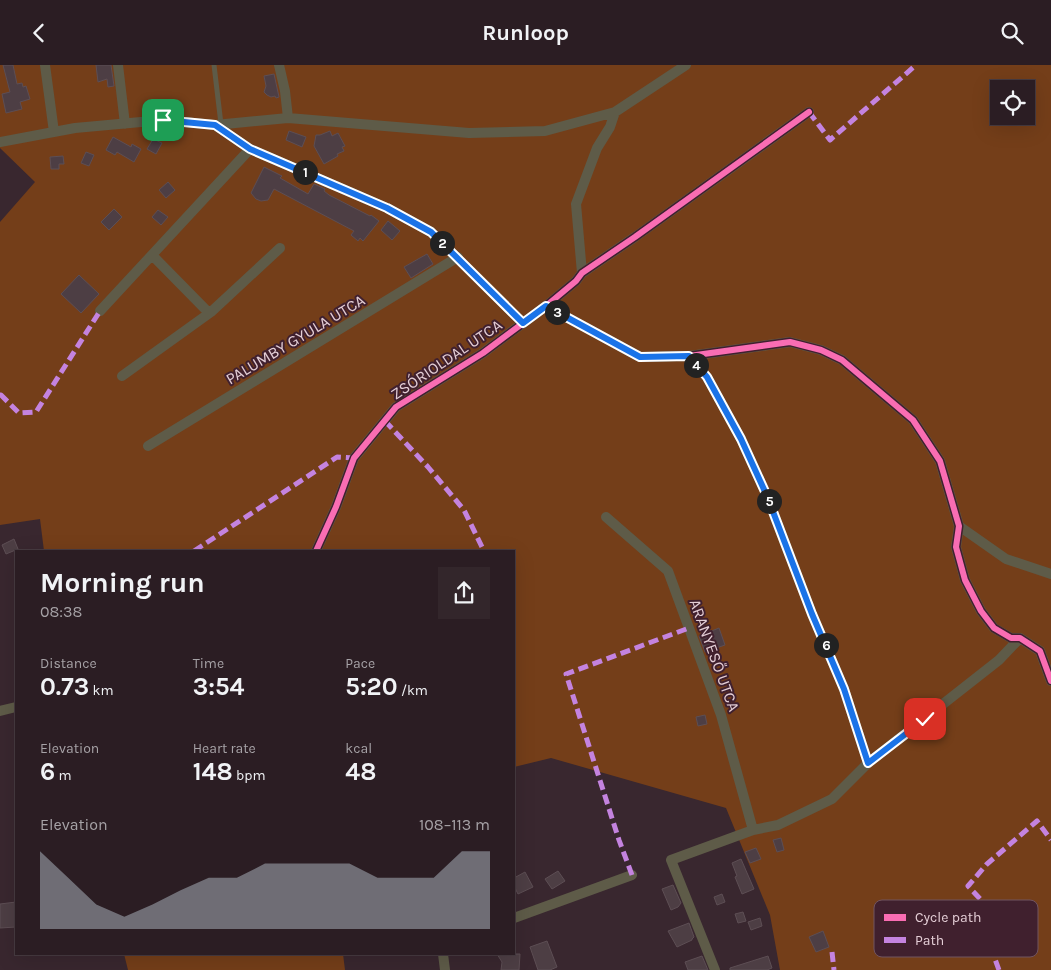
<!DOCTYPE html>
<meta charset="utf-8">
<style>
body{margin:0;font-family:Karla,sans-serif;background:#33262b;color:#f1f3f6;height:100vh;display:flex;flex-direction:column;font-size:19px;white-space:nowrap}
*{box-sizing:border-box;margin:0}
p{font-size:16px;color:#a6a2a6}
.icon{flex:none;width:28px;height:28px;fill:none;stroke:currentColor;stroke-width:2;stroke-linecap:round;stroke-linejoin:round}
.map{position:relative;flex:1;overflow:hidden}
.side{position:absolute;left:15px;top:485px;width:500px;height:405px;display:flex;flex-direction:column;background:#2b1d23;border-radius:0px;box-shadow:0 5px 20px #0002,0 0 0 1px #473b41}
.side>*{flex:none}
.tools{position:absolute;left:990px;top:15px;display:grid;gap:10px}
.tools a{display:grid;place-items:center;width:45px;height:45px;border-radius:0px;background:#2b1d23;box-shadow:0 5px 20px #0002,0 0 0 1px #473b41;font-size:25px}
.pin{position:absolute;display:grid;place-items:center;width:42px;height:42px;color:#fff;margin:-21px;border-radius:10px;box-shadow:0 2px 8px #0006}
.km{position:absolute;width:25px;height:25px;margin:-12px;border-radius:50%;background:#222;color:#fff;font-size:14px;line-height:25px;text-align:center}
.round{display:grid;place-items:center;flex:none;width:52px;height:52px;border-radius:0px;background:#33262b}
.summary{display:flex;align-items:center;justify-content:space-between;height:85px;padding:0 25px}
h1{font-size:28px;font-weight:700;line-height:38px}
.figures{display:grid;grid-template-columns:repeat(3,1fr);gap:8px;height:85px;padding:5px 25px}
.figures div{display:grid;align-content:center}
.figures b{font-size:25px;font-weight:700}
.figures small{font-size:14px;font-weight:400}
.figures p{font-size:14px}
.chart{height:140px;padding:10px 25px}
.chart p{display:flex;justify-content:space-between}
.chart svg{width:100%;height:90px;margin-top:5px;fill:#8c9099;opacity:.7}
header{display:flex;justify-content:space-between;align-items:center;height:65px;padding:0 25px;background:#2b1d23;font-size:22px;font-weight:700}
.map>svg:first-child{display:block}
.green{fill:#743e19;fill-rule:evenodd}
.building{fill:#4d3e44;stroke:#5d4e54}
.lines{fill:none;stroke-linecap:round;stroke-linejoin:round}
.service{stroke:#5e5b48;stroke-width:5}
.minor{stroke:#5e5b48;stroke-width:10}
.quiet{stroke:#c483df;stroke-width:5;stroke-dasharray:10 5;stroke-linecap:butt}
.cycleway-casing{stroke:#40202e;stroke-width:9}
.cycleway{stroke:#f96db3;stroke-width:6}
.route-casing{stroke:#fff;stroke-width:10}
.route{stroke:#1a73e8;stroke-width:6}
.labels{text-anchor:middle;stroke-width:4;stroke-linejoin:round;paint-order:stroke}
.street-label{font-size:16px;fill:#e4ced6;stroke:#40202e}
.key{fill:#40202e;stroke:#715460;stroke-width:1}
.key-label{font-size:14px;fill:#e4ced6}
</style>
<header><svg class="icon" aria-label="back" viewBox="0 0 24 24"><path d="M15 5l-7 7 7 7"/></svg>Runloop<svg class="icon" aria-label="search" viewBox="0 0 24 24"><circle cx="10" cy="10" r="6"/><path d="M15 15l6 6"/></svg></header>
<div class="map">
<svg width="1051" height="905" viewBox="0 0 1051 905">
<rect width="100%" height="100%" fill="#39272f"/>
<path class="green" d="M0 0H1051V905H780L770 850 726 743 551 693 514 702V486H44L40 454 0 460V157L35 117 0 83ZM999 24H1026V51H999Z
M124 889H343L345 905H128Z"/>
<path class="building" d="M3 0H13L17 19 22 18 23 22 26 21 30 34 20 37 22 44 6 48 2 29 10 27Z
M96 0H111L114 21 108 22 107 14 98 17Z
M274 9 279 32 276 33 275 31 271 32 267 30 264 27 266 21 264 11Z
M289 66 306 72 302 82 286 75Z
M330 66 332 71 338 68 345 81 342 82 344 86 337 89 338 91 324 99 314 81 316 70H320Z
M113 72 131 82 132 79 141 84 134 97 117 87 115 90 106 85Z
M153 74 162 78 156 89 147 84Z
M86 87 94 90 89 101 81 98Z
M63 91 64 99H59V104H51L50 92Z
M264 102 282 111 280 113 308 129 314 119 325 124 324 126 329 130 370 151 371 150 379 156 363 176 360 173 358 176 351 170 354 166 274 124 268 135 261 136 256 134 251 128Z
M168 117 175 125 166 133 159 125Z
M114 144 122 152 109 165 101 157Z
M158 145 168 152 161 160 152 152Z
M388 156 400 166 392 175 381 165Z
M427 189 433 199 411 213 404 202Z
M79 210 99 229 81 248 61 229Z
M14 474 18 484 6 489 2 480Z
M719 563 725 580 705 587 699 571Z
M705 650 707 659 698 661 696 652Z
M781 773 784 785 777 787 773 775Z
M756 783 761 794 750 798 745 787Z
M741 794 754 824 742 829 735 812 737 811 732 798Z
M558 806 565 816 552 824 545 814Z
M525 807 533 822 518 829 514 821V813Z
M673 820 681 838 678 842 671 845 662 824Z
M722 829 725 837 717 840 714 832Z
M16 837V862L0 863V839Z
M743 847 746 856 738 858 735 849Z
M760 853 762 861 751 865 748 857Z
M689 858 694 872 692 874V875L677 882 668 866Z
M823 866 829 882 816 887 809 872Z
M547 876 557 902 550 905H538L530 882Z
M497 889H520L519 905H501L502 897Z
M702 891 708 905H688L685 897Z
M768 891 772 903 767 905H730V903Z"/>
<g class="lines">
<path class="service" d="M214 0 221 59"/>
<path class="minor" d="M45 0 54 67
M118 0 125 59
M279 0 285 26 288 53
M215 60 288 53 469 68 545 66 615 47 686 0
M0 77 75 63 163 55 215 60 250 84 387 143 431 167 523 258
M152 190 209 248
M582 208 576 139 597 83 610 62 615 47
M546 241 640 292 689 291 790 277 821 285 842 295 913 355 940 396 959 461 956 482 965 515 981 546 994 563 1011 573H1020L1040 586 1051 616
M100 246 250 84
M689 291 707 312 741 374 767 431 812 549 844 624 868 698
M122 311 211 247 280 183
M148 381 458 192
M606 452 668 506 721 650 753 765
M959 461 1006 494 1051 509
M316 486 336 442 354 393 396 342 483 288 546 241 576 216 582 208 635 172 809 47
M0 646 16 642
M514 853 632 810
M443 889 445 905
M715 905 671 795 753 765 778 760 832 734 868 698 999 595 1020 573"/>
<path class="quiet" d="M809 47 830 75 916 0
M0 330H1L19 348 36 347 100 246
M385 356 428 402 464 445 484 486
M194 486 337 392 354 393
M632 810 619 775 566 609 689 563
M832 887 834 905
M999 905 988 875 984 838 968 821 987 799 1037 756 1051 775"/>
<defs>
<path id="cycleway" d="M546 241 640 292 689 291 790 277 821 285 842 295 913 355 940 396 959 461 956 482 965 515 981 546 994 563 1011 573H1020L1040 586 1051 616
M316 486 336 442 354 393 396 342 483 288 546 241 576 216 582 208 635 172 809 47"/>
</defs>
<use href="#cycleway" class="cycleway-casing"/>
<use href="#cycleway" class="cycleway"/>
</g>
<g class="lines">
<defs>
<path id="route" d="M163 55 215 60 250 84 387 143 431 167 523 258 546 241 640 292 689 291 707 312 741 374 767 431 812 549 844 624 868 698 925 654"/>
</defs>
<use href="#route" class="route-casing"/>
<use href="#route" class="route"/>
</g>
<g class="labels">
<g class="street-label">
<text transform="translate(295 274) rotate(-31)" y="6">PALUMBY GYULA UTCA</text>
<text transform="translate(446 294) rotate(-34)" y="6">ZSÓRIOLDAL UTCA</text>
<text transform="translate(715 590) rotate(70)" y="6">ARANYESŐ UTCA</text>
</g>
</g>
<rect x="874" y="835" width="164" height="57" rx="8" class="key"/>
<rect x="884" y="849" width="22" height="7" fill="#f96db3"/>
<rect x="884" y="872" width="22" height="6" fill="#c483df"/>
<g class="key-label">
<text x="915" y="857">Cycle path</text>
<text x="915" y="880">Path</text>
</g>
</svg>
<div class="tools">
<a><svg class="icon" aria-label="locate" viewBox="0 0 24 24"><circle cx="12" cy="12" r="6"/><path d="M12 2v4M12 18v4M2 12h4M18 12h4"/></svg></a>
</div>
<div class="pin" style="left:163px;top:55px;background:#1e9e55"><svg class="icon" aria-label="arrive" viewBox="0 0 24 24"><path d="M6 21V4h12l-3 4 3 4H6"/></svg></div>
<div class="pin" style="left:925px;top:654px;background:#d93025"><svg class="icon" aria-label="check" viewBox="0 0 24 24"><path d="M5 12l5 5 9-10"/></svg></div>
<b class="km" style="left:305px;top:107px">1</b>
<b class="km" style="left:442px;top:178px">2</b>
<b class="km" style="left:557px;top:247px">3</b>
<b class="km" style="left:696px;top:300px">4</b>
<b class="km" style="left:769px;top:436px">5</b>
<b class="km" style="left:826px;top:580px">6</b>
<section class="side">
<div class="summary"><div><h1>Morning run</h1><p>08:38</p></div><a class="round"><svg class="icon" aria-label="share" viewBox="0 0 24 24"><path d="M12 15V3M7 8l5-5 5 5M5 13v7h14v-7"/></svg></a></div>
<div class="figures">
<div><p>Distance</p><b>0.73<small> km</small></b></div>
<div><p>Time</p><b>3:54</b></div>
<div><p>Pace</p><b>5:20<small> /km</small></b></div>
</div>
<div class="figures">
<div><p>Elevation</p><b>6<small> m</small></b></div>
<div><p>Heart rate</p><b>148<small> bpm</small></b></div>
<div><p>kcal</p><b>48</b></div>
</div>
<div class="chart"><p><span>Elevation</span>108–113 m</p>
<svg viewBox="0 0 160 44" preserveAspectRatio="none"><path d="M0 44V6L10 19L20 32L30 38L40 32L50 25L60 19L70 19L80 12L90 12L100 12L110 12L120 19L130 19L140 19L150 6L160 6V44z"/></svg>
</div>
</section>
</div>
